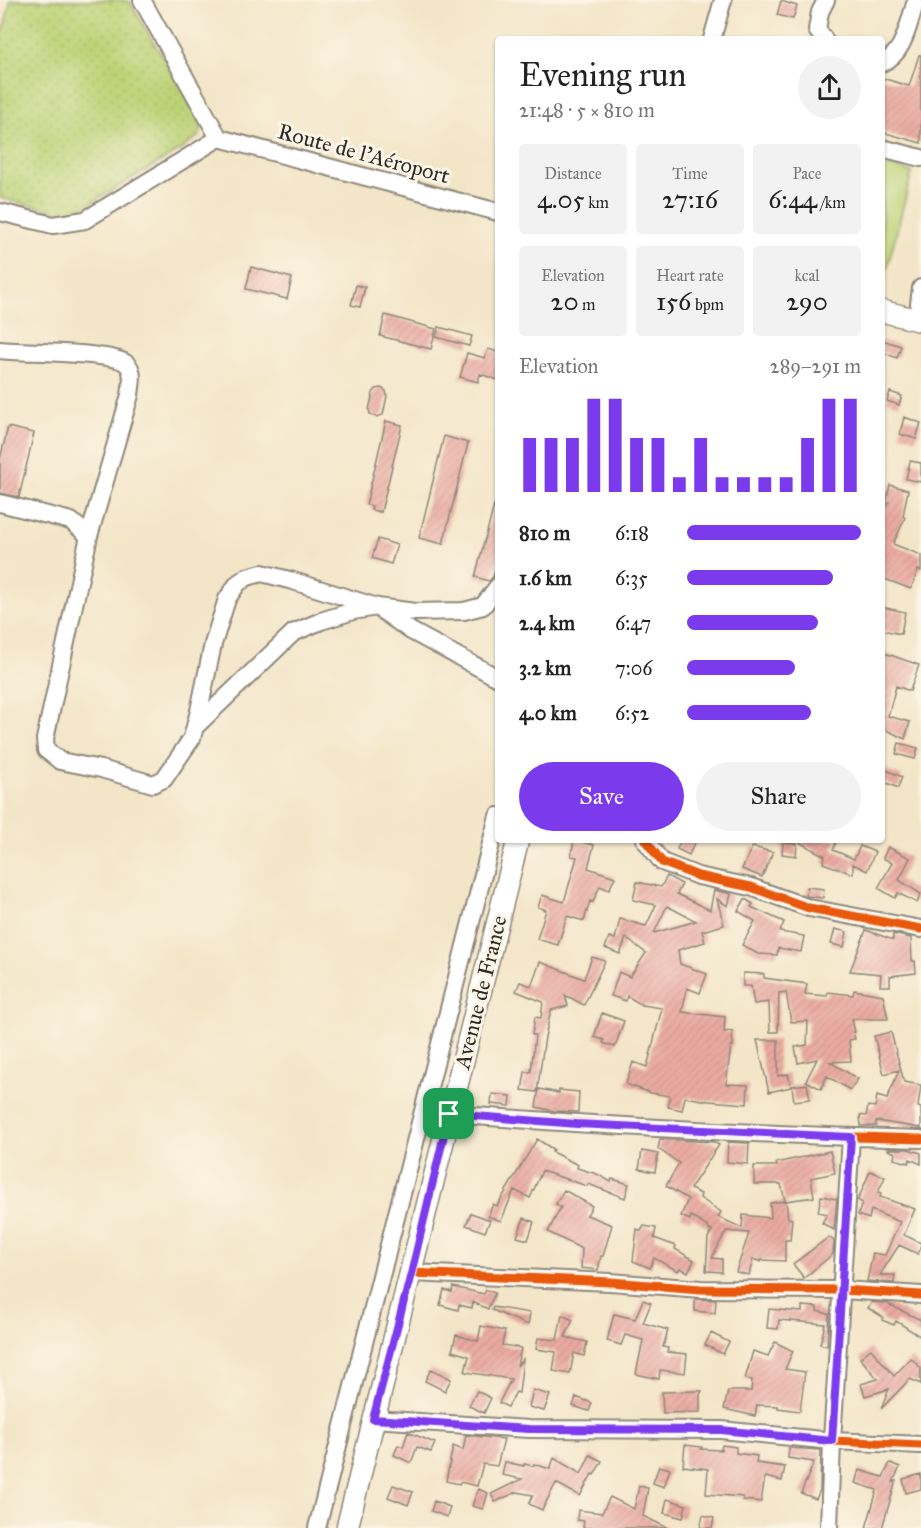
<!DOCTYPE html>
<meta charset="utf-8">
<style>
body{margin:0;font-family:"IM FELL Great Primer",serif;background:#f2f2f2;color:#222;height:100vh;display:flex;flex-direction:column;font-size:22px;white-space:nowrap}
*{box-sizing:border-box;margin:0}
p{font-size:20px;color:#767676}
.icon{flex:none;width:33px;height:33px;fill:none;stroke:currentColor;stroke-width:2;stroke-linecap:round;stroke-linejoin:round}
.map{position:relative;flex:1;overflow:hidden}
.details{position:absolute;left:495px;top:36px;width:390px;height:807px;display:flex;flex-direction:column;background:#fff;border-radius:6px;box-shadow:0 2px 4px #0004}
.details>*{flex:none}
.pin{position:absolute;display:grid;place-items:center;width:51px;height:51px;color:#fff;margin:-26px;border-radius:12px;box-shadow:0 3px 9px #0006}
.round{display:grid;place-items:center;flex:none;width:63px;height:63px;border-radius:32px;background:#f2f2f2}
.summary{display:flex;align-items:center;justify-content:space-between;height:102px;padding:0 24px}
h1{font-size:33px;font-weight:600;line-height:45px}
.stats{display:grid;grid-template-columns:repeat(3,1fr);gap:9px;height:102px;padding:6px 24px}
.stats div{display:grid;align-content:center;border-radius:6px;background:#f2f2f2;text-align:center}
.stats b{font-size:26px;font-weight:600}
.stats small{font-size:16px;font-weight:400}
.stats p{font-size:16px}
.chart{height:168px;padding:12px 24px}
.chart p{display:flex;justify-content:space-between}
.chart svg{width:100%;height:108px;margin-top:6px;stroke:#7c3aed;stroke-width:6}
.action{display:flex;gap:12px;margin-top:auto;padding:12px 24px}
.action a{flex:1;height:69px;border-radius:36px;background:#7c3aed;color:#fff;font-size:24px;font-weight:600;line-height:69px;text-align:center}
.action a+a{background:#f2f2f2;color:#222}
ul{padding:0 24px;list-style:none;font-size:20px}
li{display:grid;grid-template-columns:96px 72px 1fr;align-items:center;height:45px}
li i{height:15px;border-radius:8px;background:#7c3aed}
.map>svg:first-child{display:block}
.grass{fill:#bdd377;stroke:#747f51;stroke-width:1.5}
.park{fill:url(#park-dots);stroke:#747f51;stroke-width:1.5}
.building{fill:url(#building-hatch);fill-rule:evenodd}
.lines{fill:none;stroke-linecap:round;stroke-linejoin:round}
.minor-casing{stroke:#8f887a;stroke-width:20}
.major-casing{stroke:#8f887a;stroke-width:24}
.minor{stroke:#fff;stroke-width:16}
.major{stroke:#fff;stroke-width:21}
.cycleway-casing{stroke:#fcf5e5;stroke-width:13}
.cycleway{stroke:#e8590c;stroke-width:9}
.route-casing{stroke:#fff;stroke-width:12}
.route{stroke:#7c3aed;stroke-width:8}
.labels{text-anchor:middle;stroke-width:6;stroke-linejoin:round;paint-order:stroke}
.street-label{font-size:22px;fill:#2b2b2b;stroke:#fcf5e5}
</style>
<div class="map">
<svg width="921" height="1528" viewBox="0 0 921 1528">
<defs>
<pattern id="park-dots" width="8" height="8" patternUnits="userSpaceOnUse" patternTransform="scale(1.5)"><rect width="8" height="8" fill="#bdd377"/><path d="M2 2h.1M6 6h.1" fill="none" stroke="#a3b567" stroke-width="1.8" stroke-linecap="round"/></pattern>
<pattern id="building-hatch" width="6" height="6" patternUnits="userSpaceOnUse" patternTransform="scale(1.5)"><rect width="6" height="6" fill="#ebaba3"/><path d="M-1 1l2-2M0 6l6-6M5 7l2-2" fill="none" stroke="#ca938c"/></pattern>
</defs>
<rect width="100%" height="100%" fill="#fcf5e5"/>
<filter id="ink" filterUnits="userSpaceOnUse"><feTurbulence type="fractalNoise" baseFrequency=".0167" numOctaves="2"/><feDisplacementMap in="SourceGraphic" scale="12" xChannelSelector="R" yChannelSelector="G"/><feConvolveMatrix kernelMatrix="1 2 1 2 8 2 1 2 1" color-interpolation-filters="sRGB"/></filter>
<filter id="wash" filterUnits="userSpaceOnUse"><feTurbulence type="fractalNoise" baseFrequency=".008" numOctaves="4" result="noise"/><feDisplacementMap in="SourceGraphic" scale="24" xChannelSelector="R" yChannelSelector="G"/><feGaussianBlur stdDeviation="1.35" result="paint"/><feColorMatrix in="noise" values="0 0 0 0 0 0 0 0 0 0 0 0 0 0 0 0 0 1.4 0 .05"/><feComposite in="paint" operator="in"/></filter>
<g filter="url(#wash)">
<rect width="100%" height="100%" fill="#f3e5c8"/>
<path class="grass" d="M882 164 912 172 887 269 882 268Z"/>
<path class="park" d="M11 0H122L130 2 193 108 202 127 200 135 182 149 74 213 58 212 0 198V42Z"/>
<g id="blocks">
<path class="building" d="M781 1 797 6 793 19 777 15Z
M919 55H921V143L882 132V78L909 86Z
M251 267 292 278 287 299 246 289Z
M356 285 365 287 360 307 351 305Z
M385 315 436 329 431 349 380 336Z
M439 327 472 336 469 346 436 337Z
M882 340 901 346 897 358 882 352Z
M488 349 498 352V380L480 374 478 382 460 377 467 353 485 358Z
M381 388 386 391 387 396 383 415 376 417 370 414 369 410 373 393 376 389Z
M890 392 902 396 899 405 887 401Z
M904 417 921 423 916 439 900 434Z
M386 421 402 425 381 512 371 510 372 506 366 505Z
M8 427 34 433 19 497 0 493V459Z
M444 436 468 443 443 544 419 538Z
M910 461 921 463V482L906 479Z
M890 485 908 490 903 516 905 518 893 544 921 555V571L918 570 911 589 882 578V516L889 502H886Z
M495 502 498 503V559L493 577 489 581 475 577Z
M378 539 397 545 391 564 372 558Z
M882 607 905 612 901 634 882 630Z
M882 652 919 665 910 691 896 686 888 716 910 722 905 739 882 728Z
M899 743 918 748 915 759 896 754Z
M882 768 902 777 898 788 882 781Z
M574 840 594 845 588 868 615 877 609 890 600 886 593 902 590 901 584 921 567 916 558 945 537 939 546 910 538 907 542 895 564 902 577 857 571 856Z
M681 840H696L689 855 677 849Z
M795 840H837L833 850 854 859 860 846 875 852 867 871 853 864V874L823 863 825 856Z
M783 842 797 844 796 856 782 854Z
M752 847 773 852 762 877 742 869Z
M888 847 910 858 899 880 921 894 917 903 898 893 895 898 878 888 892 863 883 858Z
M667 876 682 884 677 894 710 910 714 890 731 894 728 906 717 899 724 925 702 931 705 942 678 950 680 964 707 974 700 993 687 988 682 1012 725 1017 724 1032 732 1031 733 1046H731L726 1084 748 1085 747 1104 708 1101 685 1097 682 1110 668 1107 670 1096 651 1093 626 1084 633 1062 647 1067 662 1008 642 1005 627 996 626 1001 611 996 619 972 630 977 646 953 626 938 620 954 605 948 609 937 615 939 620 919 646 926 656 905 633 900 637 882 661 887ZM667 906 696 921 654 933Z
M807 887 824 889 823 898 806 896Z
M745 899 753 904 751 907 784 922 780 932 804 936 801 952 778 948 777 955 758 954 742 945 755 921 738 911Z
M835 929 847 932 844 947 831 944Z
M866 930 893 940V934L911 938 912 961H915L916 973 890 976V986H880L881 974 850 971Z
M592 957 605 961 584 1005 565 995 568 1006 551 1010 545 1037 537 1092 522 1090 525 1072H531L535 1035H532L535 1017 541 1018 543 1002 516 991 520 982 531 986 540 962 584 979Z
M743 973 764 974V978L807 984 805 994 827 996 828 992 853 995 854 990 883 995 888 1019H852L855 1032H853L855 1039 849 1040 851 1061 830 1062 858 1079 850 1090 827 1076 821 1089 806 1081 817 1059 798 1063 795 1047 807 1045 808 1021 791 1022 786 992 779 993 778 1032H770L769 1002 754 1004 751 986H743Z
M602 1013 624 1021 615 1047 603 1043 604 1040 594 1037Z
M891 1032 904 1082 921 1085 918 1107 921 1108V1128L876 1121V1126H861L860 1115 866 1116 868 1106 875 1107 877 1096 887 1099 899 1070 884 1074 874 1036Z
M757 1040H778V1076L788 1074 791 1087 769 1092Z
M807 1084 810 1099 794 1101 792 1086Z
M539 1089 559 1093V1090L579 1092 578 1112 554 1111 536 1107Z
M492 1094 511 1096 510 1106 491 1104Z
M537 1139 554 1150 552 1152 578 1165 577 1168 597 1174 611 1182 612 1179 629 1184 625 1198 588 1184 587 1186 542 1171 530 1198 514 1190 501 1221 488 1216 493 1204 497 1206Z
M660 1139 714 1142 719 1145 690 1189 701 1194 700 1198 721 1212 718 1217 742 1228 743 1215 771 1218 770 1203 785 1201 781 1184H754V1166H777L776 1163 830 1151 835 1173 811 1178 814 1197 786 1201 788 1218 792 1219 790 1240H785V1261L761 1260V1262L753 1259 749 1275 736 1272 749 1233 726 1231 712 1258 722 1259V1272L706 1271 708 1238 712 1230 710 1229 709 1231V1228L691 1216 690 1220 681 1216 688 1199 666 1186 679 1163 658 1149Z
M728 1142 749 1143 748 1164 727 1162Z
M888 1149H908L921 1153V1164L910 1159 909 1163 894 1159 895 1153 888 1150Z
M642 1151 658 1154 655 1172 639 1169Z
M870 1171 885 1177 878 1192 881 1193 880 1197 915 1209 904 1235 921 1243V1248L918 1254 899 1245 880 1275H895L894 1283 867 1281 873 1253 885 1255 900 1222 871 1210 869 1219 858 1215 862 1203 858 1200Z
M564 1190 592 1206 587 1215 612 1225 603 1256H601L598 1270 581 1268 582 1249 548 1232 561 1207 556 1204Z
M821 1196 837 1199 834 1230 822 1223 827 1214 818 1212Z
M471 1213 490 1220 485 1232 466 1225Z
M524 1218 534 1222 528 1240 517 1237Z
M644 1226 656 1228 654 1238 676 1246 675 1249 694 1260 688 1272 680 1268 678 1271 654 1258 650 1268 633 1261 637 1229 641 1231Z
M829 1237 834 1241 833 1254 804 1278 793 1264Z
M453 1287 484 1294 486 1290 495 1293 488 1309 473 1302 472 1308 459 1305 458 1310 440 1305 444 1290 452 1292Z
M695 1299 716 1300 715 1313 695 1311Z
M643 1300 651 1303 643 1323 668 1330 663 1347 668 1348 667 1352 687 1354 685 1373 660 1370 659 1379 636 1374 643 1340 625 1335 621 1345 607 1341 614 1314 635 1319Z
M872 1302 886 1303 921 1320V1337L896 1321 894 1325 882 1320 883 1317 868 1308Z
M802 1306 817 1307V1311L829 1314 827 1346 820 1344 825 1324 779 1320 778 1329 767 1328 769 1309 802 1312Z
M493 1307 530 1313 528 1325 492 1310Z
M562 1315 573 1320 565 1337 587 1342 584 1356 574 1353 570 1374 553 1371 556 1352 536 1349 538 1338 557 1340Z
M481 1326 505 1331 502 1345 521 1348 517 1366 523 1359 519 1393 516 1392 508 1407 499 1403 511 1379 465 1372 469 1356 452 1351 456 1335 478 1341Z
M711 1333 729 1342 723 1354 705 1345Z
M775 1342 793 1351 785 1369 805 1372 800 1411 778 1408V1406L757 1405 755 1416 724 1409 728 1391H751L752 1380 745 1379 753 1351 768 1356Z
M871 1349 894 1376 911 1358 921 1368V1384L910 1379 881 1409 889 1389 865 1396 861 1384 878 1379 860 1358Z
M431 1369 451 1379 445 1391 425 1381Z
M533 1390 550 1395 544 1411 529 1407Z
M477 1391 491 1398 484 1413 469 1406Z
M700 1391H702L700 1395V1412L663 1413 662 1392Z
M576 1397 592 1403 589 1411 573 1406Z
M408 1432 435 1443 431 1452 417 1447 411 1463 394 1455 398 1445 403 1447Z
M466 1435 504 1439 497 1466 483 1464 477 1486 460 1482 459 1484 446 1481 453 1446 463 1450Z
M685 1445 702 1447 701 1449 721 1450 722 1445 736 1447V1453L757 1456 756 1463 785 1467 782 1481 765 1477 761 1502 743 1500V1497L706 1494 708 1469 683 1466Z
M789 1448 821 1450 820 1490 816 1499 801 1493 814 1462 788 1458Z
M590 1455 602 1461 594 1475 592 1474 580 1496 556 1483 542 1510 529 1504 533 1495 517 1492 495 1502 491 1494 522 1479 502 1475 505 1462 524 1466V1464L533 1466 534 1464 550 1469 554 1458 581 1474Z
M890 1463 900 1467 893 1482 896 1481 882 1528H866L877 1490 855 1483 859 1470 883 1477Z
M659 1466 670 1469 664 1487 653 1483Z
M921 1474V1489L906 1493 903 1479Z
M393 1485 413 1492 408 1505 388 1497Z
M639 1486 648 1488 643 1516 668 1528H583L584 1521 577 1520 578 1510 602 1513 610 1497 634 1509Z
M478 1489 488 1493 483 1509 472 1506Z
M667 1499 686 1505 683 1518 664 1513Z
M434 1501 450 1507 447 1517 431 1511Z
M703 1515 714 1518 712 1528H700Z"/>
</g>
</g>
<g filter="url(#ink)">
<use href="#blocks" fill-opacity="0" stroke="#8f887a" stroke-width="1.5"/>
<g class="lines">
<defs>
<path id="minor" d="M142 0 219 138
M712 39 723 0
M824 39 817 30 820 12 826 0
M882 63C904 54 908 25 915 4
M219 138 498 212
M882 148 921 158
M0 212 53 225 85 220 219 138
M917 320 921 288
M0 350C23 353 113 351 127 364 135 372 131 385 130 395L89 536 45 739 46 750 60 761 101 769 153 784 164 779 192 738 199 711 213 644 227 599 238 583 247 577 262 573 293 581 377 607 415 612 464 611 483 606 498 586
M0 503 71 521 89 536
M196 726 293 633 321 621 353 611 377 607 411 631 498 678
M645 840 662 862 698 876 751 887 809 908 921 929
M449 1114C606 1126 763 1135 921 1139
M411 1273 610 1282 701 1289 842 1290 921 1295
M373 1419 529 1429 721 1430 832 1441 921 1445
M317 1528 498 816
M829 1528 832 1441 851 1137"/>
<path id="major" d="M882 311 921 321
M347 1528 518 840"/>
</defs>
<use href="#minor" class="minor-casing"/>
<use href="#major" class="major-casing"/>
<use href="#minor" class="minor"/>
<use href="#major" class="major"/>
<defs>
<path id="cycleway" d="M645 840 662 862 698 876 751 887 809 908 921 929
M449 1114C606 1126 763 1135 921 1139
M411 1273 610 1282 701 1289 842 1290 921 1295
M373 1419 529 1429 721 1430 832 1441 921 1445"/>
</defs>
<use href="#cycleway" class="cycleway-casing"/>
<use href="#cycleway" class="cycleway"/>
</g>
</g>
<g class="lines" filter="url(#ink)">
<defs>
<path id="route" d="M449 1114 577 1124 851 1137 832 1441 721 1430 529 1429 373 1419 411 1274Z"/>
</defs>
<use href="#route" class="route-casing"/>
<use href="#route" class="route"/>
</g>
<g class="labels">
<g class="street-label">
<text transform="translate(364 153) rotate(15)" y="8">Route de l'Aéroport</text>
<text transform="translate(480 992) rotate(-76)" y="8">Avenue de France</text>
</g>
</g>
</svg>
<div class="pin" style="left:449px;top:1114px;background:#1e9e55"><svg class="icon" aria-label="arrive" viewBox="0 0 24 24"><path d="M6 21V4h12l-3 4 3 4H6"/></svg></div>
<section class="details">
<div class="summary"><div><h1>Evening run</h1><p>21:48 · 5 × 810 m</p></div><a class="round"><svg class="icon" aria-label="share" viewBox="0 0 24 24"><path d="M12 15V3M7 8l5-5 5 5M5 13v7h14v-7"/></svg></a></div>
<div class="stats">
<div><p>Distance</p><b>4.05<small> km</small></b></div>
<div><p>Time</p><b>27:16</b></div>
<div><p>Pace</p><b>6:44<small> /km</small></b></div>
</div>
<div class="stats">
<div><p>Elevation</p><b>20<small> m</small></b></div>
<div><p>Heart rate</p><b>156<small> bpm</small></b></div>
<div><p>kcal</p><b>290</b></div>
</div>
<div class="chart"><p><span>Elevation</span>289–291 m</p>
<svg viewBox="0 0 160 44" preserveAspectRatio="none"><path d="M5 44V22M15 44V22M25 44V22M35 44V6M45 44V6M55 44V22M65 44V22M75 44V38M85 44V22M95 44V38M105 44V38M115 44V38M125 44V38M135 44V22M145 44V6M155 44V6"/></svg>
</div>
<ul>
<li><b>810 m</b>6:18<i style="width:100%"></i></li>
<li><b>1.6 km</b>6:35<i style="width:84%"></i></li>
<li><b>2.4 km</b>6:47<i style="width:75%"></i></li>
<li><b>3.2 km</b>7:06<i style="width:62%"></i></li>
<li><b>4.0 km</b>6:52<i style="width:71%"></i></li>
</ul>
<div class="action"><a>Save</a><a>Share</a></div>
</section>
</div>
